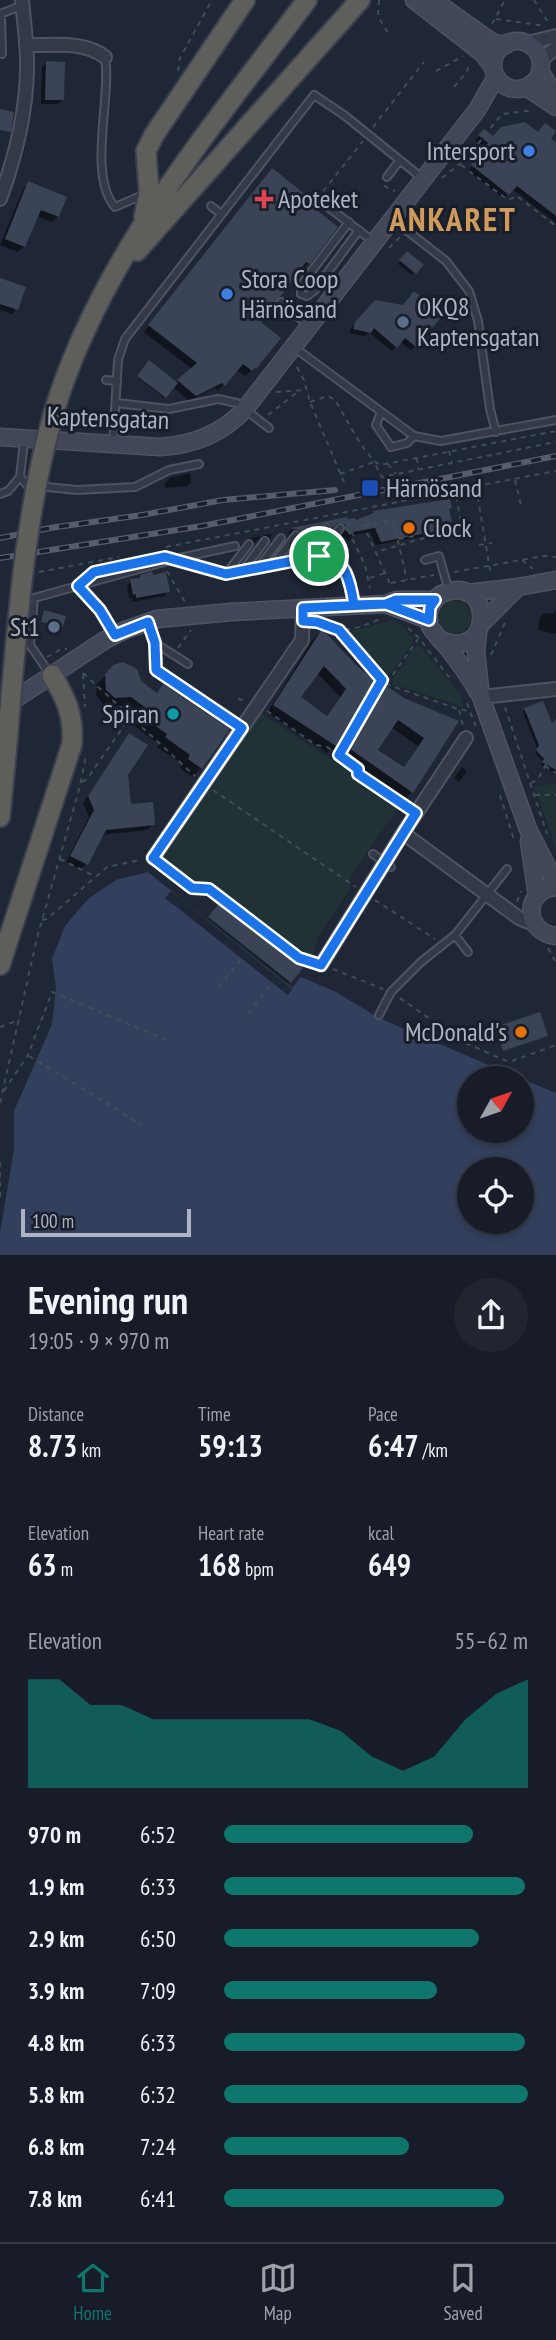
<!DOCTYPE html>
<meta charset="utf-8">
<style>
body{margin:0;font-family:"PT Sans Narrow",sans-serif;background:#202530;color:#f1f3f6;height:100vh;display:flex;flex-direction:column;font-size:26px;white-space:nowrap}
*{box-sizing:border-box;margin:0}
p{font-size:23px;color:#9ea1a8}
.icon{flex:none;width:38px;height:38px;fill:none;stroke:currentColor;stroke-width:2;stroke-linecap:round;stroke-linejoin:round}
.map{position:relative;height:1255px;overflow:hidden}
.side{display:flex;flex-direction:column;background:#171c28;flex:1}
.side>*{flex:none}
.needle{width:46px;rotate:50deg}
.buttons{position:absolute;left:457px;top:1066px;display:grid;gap:14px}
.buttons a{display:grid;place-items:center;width:77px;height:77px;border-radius:50%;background:#171c28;box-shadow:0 4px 10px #0003,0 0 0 2px #363a45;font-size:35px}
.scale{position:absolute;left:21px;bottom:18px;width:170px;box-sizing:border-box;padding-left:7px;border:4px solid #adb3c3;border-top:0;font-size:19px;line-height:24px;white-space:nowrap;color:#adb3c3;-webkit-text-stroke:5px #181e2a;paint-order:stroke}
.pin{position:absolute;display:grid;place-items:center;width:60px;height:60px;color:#fff;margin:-30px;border:4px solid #fff;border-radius:50%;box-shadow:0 2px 7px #0007}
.round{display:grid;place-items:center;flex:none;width:74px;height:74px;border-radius:37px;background:#202530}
.headline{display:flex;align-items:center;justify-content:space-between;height:119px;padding:0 28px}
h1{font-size:38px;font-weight:700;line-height:52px}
.figures{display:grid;grid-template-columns:repeat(3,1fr);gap:10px;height:119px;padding:7px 28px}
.figures div{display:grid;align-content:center}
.figures b{font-size:30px;font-weight:700}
.figures small{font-size:19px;font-weight:400}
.figures p{font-size:19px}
.chart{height:196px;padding:14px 28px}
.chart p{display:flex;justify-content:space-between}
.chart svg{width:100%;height:126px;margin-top:7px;fill:#0f766e;opacity:.7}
ul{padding:0 28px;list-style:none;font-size:23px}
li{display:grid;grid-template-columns:112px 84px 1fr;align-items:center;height:52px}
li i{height:18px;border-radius:9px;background:#0f766e}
.tabs{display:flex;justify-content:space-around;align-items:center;height:98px;border-top:2px solid #363a45;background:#171c28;font-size:19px;color:#9ea1a8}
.tabs a{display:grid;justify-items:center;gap:4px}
.tabs .active{color:#0f766e}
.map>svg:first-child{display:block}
.green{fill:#213236}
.water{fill:#33405d;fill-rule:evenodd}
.pier{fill:#1f2635}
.shadow{fill:#0007;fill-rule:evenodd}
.building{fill:#3b4456;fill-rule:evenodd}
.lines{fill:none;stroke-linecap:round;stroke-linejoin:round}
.service-casing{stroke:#4d5361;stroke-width:10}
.minor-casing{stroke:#4d5361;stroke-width:16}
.secondary-casing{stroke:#4d5361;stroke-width:19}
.trunk-casing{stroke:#3a404d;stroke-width:23}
.path{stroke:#3f4f54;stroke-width:2;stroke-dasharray:5 5;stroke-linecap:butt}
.service{stroke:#333946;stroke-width:6}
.minor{stroke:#333946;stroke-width:12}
.secondary{stroke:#414759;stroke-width:16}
.trunk{stroke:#5e5e5b;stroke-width:19}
.rail-casing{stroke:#555c6d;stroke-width:6}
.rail{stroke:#181e2a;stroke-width:3.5;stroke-dasharray:10;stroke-linecap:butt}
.trunk-bridge-casing{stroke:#3a404d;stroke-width:23;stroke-linecap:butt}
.trunk-bridge{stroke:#5e5e5b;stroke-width:19}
.route-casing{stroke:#fff;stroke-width:14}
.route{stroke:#1a73e8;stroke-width:9}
.shop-dot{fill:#3f7fe0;stroke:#181e2a;stroke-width:2.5}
.health-dot{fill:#e0444e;stroke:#181e2a;stroke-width:2.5}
.service-dot{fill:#5c6f8a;stroke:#181e2a;stroke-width:2.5}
.transit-dot{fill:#1a4fb4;stroke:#181e2a;stroke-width:2.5}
.food-dot{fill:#e8710a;stroke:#181e2a;stroke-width:2.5}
.culture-dot{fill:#0f9aa8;stroke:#181e2a;stroke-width:2.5}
.labels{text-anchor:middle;stroke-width:6;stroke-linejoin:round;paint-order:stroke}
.poi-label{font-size:26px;fill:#adb3c3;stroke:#181e2a;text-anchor:start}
.street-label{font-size:26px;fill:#adb3c3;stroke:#181e2a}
.district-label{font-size:33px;font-weight:bold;letter-spacing:2px;fill:#d09a5a;stroke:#181e2a}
</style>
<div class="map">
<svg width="556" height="1255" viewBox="0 0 556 1255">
<rect width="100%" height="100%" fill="#1f2635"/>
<path class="green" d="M439 617a16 16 0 1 1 32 0a16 16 0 1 1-32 0Z
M392 620 400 624 414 640 393 672 385 678 374 668 345 633Z
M418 644 461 695 463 707 393 684 392 679Z
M259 712 400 805 349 879 351 887 317 938 313 958 214 888 194 886 160 857Z
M556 783V849L535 787Z"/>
<path class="water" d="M148 872 292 988 301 977 336 992 379 1018 519 1078H469V1130H522V1079L556 1093V1255H0V1233L14 1149V1111L52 1024 56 988 52 959 65 926 88 899 116 880ZM469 1169H522V1222H469Z"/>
<path class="pier" d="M171 891 292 989 288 995 165 898Z"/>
<path class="shadow" d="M46 63 62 100 58 104H41L42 67Z
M484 131 493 138 549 139 556 145V223L512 189 504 199 468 171 485 148 475 140Z
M267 176 310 207 308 263 303 269 300 267 258 323 278 338 249 373 245 376 236 369 218 391 215 388 189 401 173 387 164 398 137 377 149 363 176 383 192 369 144 332Z
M29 183 58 216 52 222 36 216 24 246 18 252 0 245 23 189Z
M407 253 421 265 412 275 398 264Z
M0 280 16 309 12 314 1 310 0 313Z
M376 302 403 306 415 346 411 350 400 342 392 351 369 332 365 336 350 333 351 328Z
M190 473 191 482 187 486 166 488 165 483 170 478Z
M448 510 451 527 447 532 376 545 370 532 352 535 349 541 341 534 340 528 334 526 328 531 327 528 320 526 312 535 311 532 304 530 296 538 294 534 288 533 291 530 345 519 355 522 374 513Z
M272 534 270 540 264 535Z
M262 536 253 544 251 539H247Z
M141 576 168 591 164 596 132 602V598H129L127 585Z
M556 610V634L538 630 540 617 544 613 554 614Z
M322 631 356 667 382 689 456 722 412 792 404 800 331 748 327 753 267 713 314 638ZM317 673 340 697 326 717 299 697ZM391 727 418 746 403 768 376 751Z
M114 667 156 694 164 686 201 768 192 777 180 768 183 764 157 747 159 744 133 725 139 717 122 705 111 707 102 703 96 694 97 684Z
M525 710 551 726 556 721V774L541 765 543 762 535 753 537 748 523 712Z
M129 735 127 775 130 806 153 824 147 830 101 835 86 864 80 869 66 862 89 817 83 803Z
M462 767 467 771 459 782 454 778Z
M220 905 300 968 289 983 208 918Z"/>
<path class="building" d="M46 61 65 62 64 100H45Z
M0 109 14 112 11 132 0 130Z
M525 122 538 132 545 123 556 131 551 139 556 142V216L517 186 509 195 471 165 488 143 478 135 484 129 493 136 501 127Z
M272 168 316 203 313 207 338 227 310 264 306 262 261 322 281 338 256 369 255 367 252 371 243 364 225 386 222 383 196 396 177 380 197 363 148 325Z
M28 181 67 197 59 217 41 210 25 247 5 239Z
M407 251 424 265 416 274 399 260Z
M0 278 26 287 18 310 0 304Z
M414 291 443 315 416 347 405 338 397 348 374 328 371 333 353 329 355 322 375 300 403 305Z
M149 360 178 383 166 398 137 376Z
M450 499 452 508 449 509 453 528 381 542 375 528 353 532 355 537 345 530V525L341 523H337L333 528 331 524 325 523 317 532 315 528 309 527 302 535 299 530 290 528 347 517V519L355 518 356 520 374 513 373 511Z
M152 571 153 575 166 572 170 592 136 598V594L133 595 130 579 140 578V575Z
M44 610 66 616 63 627 41 622Z
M322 629 357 666 383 687 384 684 404 698 459 721 413 793 339 741 336 746 273 705ZM324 666 346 689 327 716 301 697ZM398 720 424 738 404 767 378 750Z
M123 662 134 667 138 671 141 681 157 693 163 684 230 729 202 769 188 759 190 755 165 737 167 734 141 716 146 708 131 697 115 698 106 690 105 674 113 665Z
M543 701 552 723 556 719V770L542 762 544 759 536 750 539 745 524 708Z
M129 733 148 745 128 775 131 804 153 802 155 825 106 830 88 865 70 856 94 810 88 796Z
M220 902 303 968 291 983 208 917Z
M540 1012 548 1036 503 1051 495 1027Z"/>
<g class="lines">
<defs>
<path id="service" d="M0 14 23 5
M1 14 2 54
M105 57C112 97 87 174 115 207L145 194
M387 177 400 160
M211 206 221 214
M328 207 374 242
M392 219 446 261 469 291 478 321 490 409 496 432
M349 222 301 285V294L307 296 314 291 359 230
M281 302 308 325
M295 348 414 436 441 441 556 420
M106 380 117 381
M117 403 169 409 218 399 237 403 269 428
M381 412 376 425 391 447 407 443 414 436
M24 441 20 477 27 485 77 490 135 487 169 470 199 464
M113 443 118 360 125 339 314 95 344 115 422 178
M0 494 8 491 20 477
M319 556 340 528
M304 559 327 528
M425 560 439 556 449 591
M288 562 311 532
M273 565 296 535
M258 568 281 538
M243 570 265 541
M226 574 249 544
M148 624 155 643 188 664
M114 633 100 610 78 586 94 572 165 557 175 559 235 546
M155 643 156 670
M50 674 30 645 34 598 175 559 226 574 326 556C348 564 351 584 354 605
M373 854 391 867
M455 935 468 952
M379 1015 391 992 421 962 455 935 507 869"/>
<path id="minor" d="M528 43 556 36
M26 45C51 46 83 40 105 57
M541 60 556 48
M0 199C15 158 26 115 27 71 28 48 24 24 22 0
M481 697 556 689
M403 833 519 918 536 925
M153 858 302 640 303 608
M321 965 403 833 466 738"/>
<path id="secondary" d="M414 0 482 53 493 67
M433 0 485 37 494 43 506 45
M493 65a24 24 0 1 1 48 0a24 24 0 1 1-48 0Z
M540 71 556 97
M526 87 556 107
M0 437 160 447C194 445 222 434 245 409L477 110 496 77
M467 593 518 587 556 580
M388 605 429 620
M481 624 518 587
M478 632 476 652 481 697 528 829 556 884
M441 640C493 662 494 577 447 592 438 594 432 602 429 611 428 616 428 621 430 626 434 635 442 640 447 647 458 661 469 676 478 692
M0 709 105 640 125 630 157 619 231 612 386 604 396 600H435
M529 841 537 896
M556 887C523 890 523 932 556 936"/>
<path id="trunk" d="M144 217 149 192 146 151 154 135 245 0
M137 251 360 0
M53 415C100 257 211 129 307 0
M0 817 5 766
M0 965 72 744C74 716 66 698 52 675"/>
</defs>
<use href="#service" class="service-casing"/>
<use href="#minor" class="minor-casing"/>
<use href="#secondary" class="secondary-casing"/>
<use href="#trunk" class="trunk-casing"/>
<path class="path" d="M379 0 378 16 388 33
M534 0 550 25
M496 19 546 26
M492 24 505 0
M178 71 180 58 212 0
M436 71 463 56
M454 87 466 73 470 63
M373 127 424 62
M461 165 508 200 517 196 556 226
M442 178 465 160 502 114 534 110
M384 186 395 191
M317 199 363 141
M389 248 400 237
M297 367 304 380 310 402 344 482
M276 392 305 390
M310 402 328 396 335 400C346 417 363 455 380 465L556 431
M268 415 300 390
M449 451 452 462
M417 458 418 469
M388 464 396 474
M340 474 374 462 382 477 556 442
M515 480 521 505
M476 487 491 575
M456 490 556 471
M364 526 393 520 407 580
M348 530 365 565 370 588
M367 533 391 586
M399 539 414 536 416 538
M479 545 492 543
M166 547 455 491 462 527 376 552
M522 560 533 569
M167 571 185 602
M39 572 119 557
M454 572 543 556 556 557
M370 578 385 573
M391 583 434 575
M316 622C344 633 352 631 380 619
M408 628 419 638 448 676 452 678
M340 631 386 684 458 709 470 711
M178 648 191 630
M491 655 507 618
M47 657 61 649H67
M83 673 195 776
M83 674 85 707
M164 676 232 721
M387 683 418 639
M238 699 247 701
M467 703 476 727
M505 707 547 834
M459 710 463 725
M267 711 316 745 327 747 358 769V774L407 806
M340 754 382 681
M545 766 556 773
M82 782 87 779 130 717
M531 783 538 779 550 757
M213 790 356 887
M500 795 514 840
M535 795H556
M60 859 96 877
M163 866 192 888 209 889 273 940 299 959 311 962
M375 900 435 939
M517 902 521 891
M42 920 47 919 107 867 140 860
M548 948 556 963
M333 969 383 989
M219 987 242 958
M400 998 463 1042 509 1062 556 1045
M248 1014 272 983
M0 1027 19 1020
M29 1056 142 1125
M4 1091 28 1055 52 992 171 1042
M0 1103 37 938 80 786 86 755
M0 1162V1197"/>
<use href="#service" class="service"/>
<use href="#minor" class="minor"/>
<use href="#secondary" class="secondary"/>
<use href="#trunk" class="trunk"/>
<defs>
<path id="rail" d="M0 538 50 528 142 515 223 500 335 490
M0 558 202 526 556 456"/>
</defs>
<use href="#rail" class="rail-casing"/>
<use href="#rail" class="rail"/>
<defs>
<path id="trunk-bridge" d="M5 766C16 649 21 528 53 415"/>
</defs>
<use href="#trunk-bridge" class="trunk-bridge-casing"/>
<use href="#trunk-bridge" class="trunk-bridge"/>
</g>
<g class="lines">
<defs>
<path id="route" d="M319 556 226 574 165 557 94 572 78 586 100 610 115 635 148 622 155 643 156 670 242 728 153 858 192 888 209 889 299 958 321 965 416 813 358 774V769L339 755 382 680 339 630 317 622 303 621V608L386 604 429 620 430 607 435 600H396L386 604 354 605C351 585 346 554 319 556"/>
</defs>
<use href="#route" class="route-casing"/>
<use href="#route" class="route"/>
</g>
<g class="shop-dot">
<circle cx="529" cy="151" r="7"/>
<circle cx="227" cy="294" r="7"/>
</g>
<path class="health-dot" d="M260.5 188.5h7v7h7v7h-7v7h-7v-7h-7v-7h7z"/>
<g class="service-dot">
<circle cx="403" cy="322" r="7"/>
<circle cx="54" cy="627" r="7"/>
</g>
<rect class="transit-dot" x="361" y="479" width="18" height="18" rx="3.5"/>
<g class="food-dot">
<circle cx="409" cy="528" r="7"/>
<circle cx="521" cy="1032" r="7"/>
</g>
<circle class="culture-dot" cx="173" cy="714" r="7"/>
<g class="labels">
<g class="poi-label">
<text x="515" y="160" text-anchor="end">Intersport</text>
<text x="278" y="208">Apoteket</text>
<text x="241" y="288">Stora Coop<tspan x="241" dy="30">Härnösand</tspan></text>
<text x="417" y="316">OKQ8<tspan x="417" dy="30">Kaptensgatan</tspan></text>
<text x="386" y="497">Härnösand</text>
<text x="423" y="537">Clock</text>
<text x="40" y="636" text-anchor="end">St1</text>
<text x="159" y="723" text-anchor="end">Spiran</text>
<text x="507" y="1041" text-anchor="end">McDonald's</text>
</g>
<g class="street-label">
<text transform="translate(108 418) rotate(2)" y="9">Kaptensgatan</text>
</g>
<g class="district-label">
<text x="453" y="231">ANKARET</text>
</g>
</g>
</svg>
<div class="buttons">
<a><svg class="needle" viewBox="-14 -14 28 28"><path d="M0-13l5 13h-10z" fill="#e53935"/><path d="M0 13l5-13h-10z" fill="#9ea1a8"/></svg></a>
<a><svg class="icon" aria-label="locate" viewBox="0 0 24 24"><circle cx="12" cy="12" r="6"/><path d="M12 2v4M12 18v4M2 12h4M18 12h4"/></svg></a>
</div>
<div class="scale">100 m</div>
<div class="pin" style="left:319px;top:556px;background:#1e9e55"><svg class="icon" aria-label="arrive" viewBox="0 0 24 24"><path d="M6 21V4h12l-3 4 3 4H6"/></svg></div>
</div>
<section class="side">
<div class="headline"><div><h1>Evening run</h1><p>19:05 · 9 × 970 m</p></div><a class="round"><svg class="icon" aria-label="share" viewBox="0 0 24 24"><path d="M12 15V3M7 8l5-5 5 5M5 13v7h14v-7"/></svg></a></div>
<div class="figures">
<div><p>Distance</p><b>8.73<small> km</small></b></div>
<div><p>Time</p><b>59:13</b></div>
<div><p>Pace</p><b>6:47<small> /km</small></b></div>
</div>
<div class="figures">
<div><p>Elevation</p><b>63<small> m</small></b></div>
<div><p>Heart rate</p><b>168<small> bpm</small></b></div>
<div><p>kcal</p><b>649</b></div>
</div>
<div class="chart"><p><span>Elevation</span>55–62 m</p>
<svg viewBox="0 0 160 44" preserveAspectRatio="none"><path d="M0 44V6L10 6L20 15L30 15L40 20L50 20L60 20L70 20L80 20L90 20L100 24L110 33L120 38L130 33L140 20L150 11L160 6V44z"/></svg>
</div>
<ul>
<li><b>970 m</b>6:52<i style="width:82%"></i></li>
<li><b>1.9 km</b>6:33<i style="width:99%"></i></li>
<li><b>2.9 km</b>6:50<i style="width:84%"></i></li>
<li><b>3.9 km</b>7:09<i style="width:70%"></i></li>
<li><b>4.8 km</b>6:33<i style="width:99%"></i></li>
<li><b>5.8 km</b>6:32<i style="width:100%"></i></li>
<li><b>6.8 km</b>7:24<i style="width:61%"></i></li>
<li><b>7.8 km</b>6:41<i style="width:92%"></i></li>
</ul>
</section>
<nav class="tabs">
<a class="active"><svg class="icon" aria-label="home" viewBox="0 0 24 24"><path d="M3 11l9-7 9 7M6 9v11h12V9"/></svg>Home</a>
<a><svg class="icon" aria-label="map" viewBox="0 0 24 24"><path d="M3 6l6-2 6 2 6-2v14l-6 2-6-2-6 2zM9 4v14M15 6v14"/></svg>Map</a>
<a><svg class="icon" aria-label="saved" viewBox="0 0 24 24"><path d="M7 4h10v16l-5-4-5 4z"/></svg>Saved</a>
</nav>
